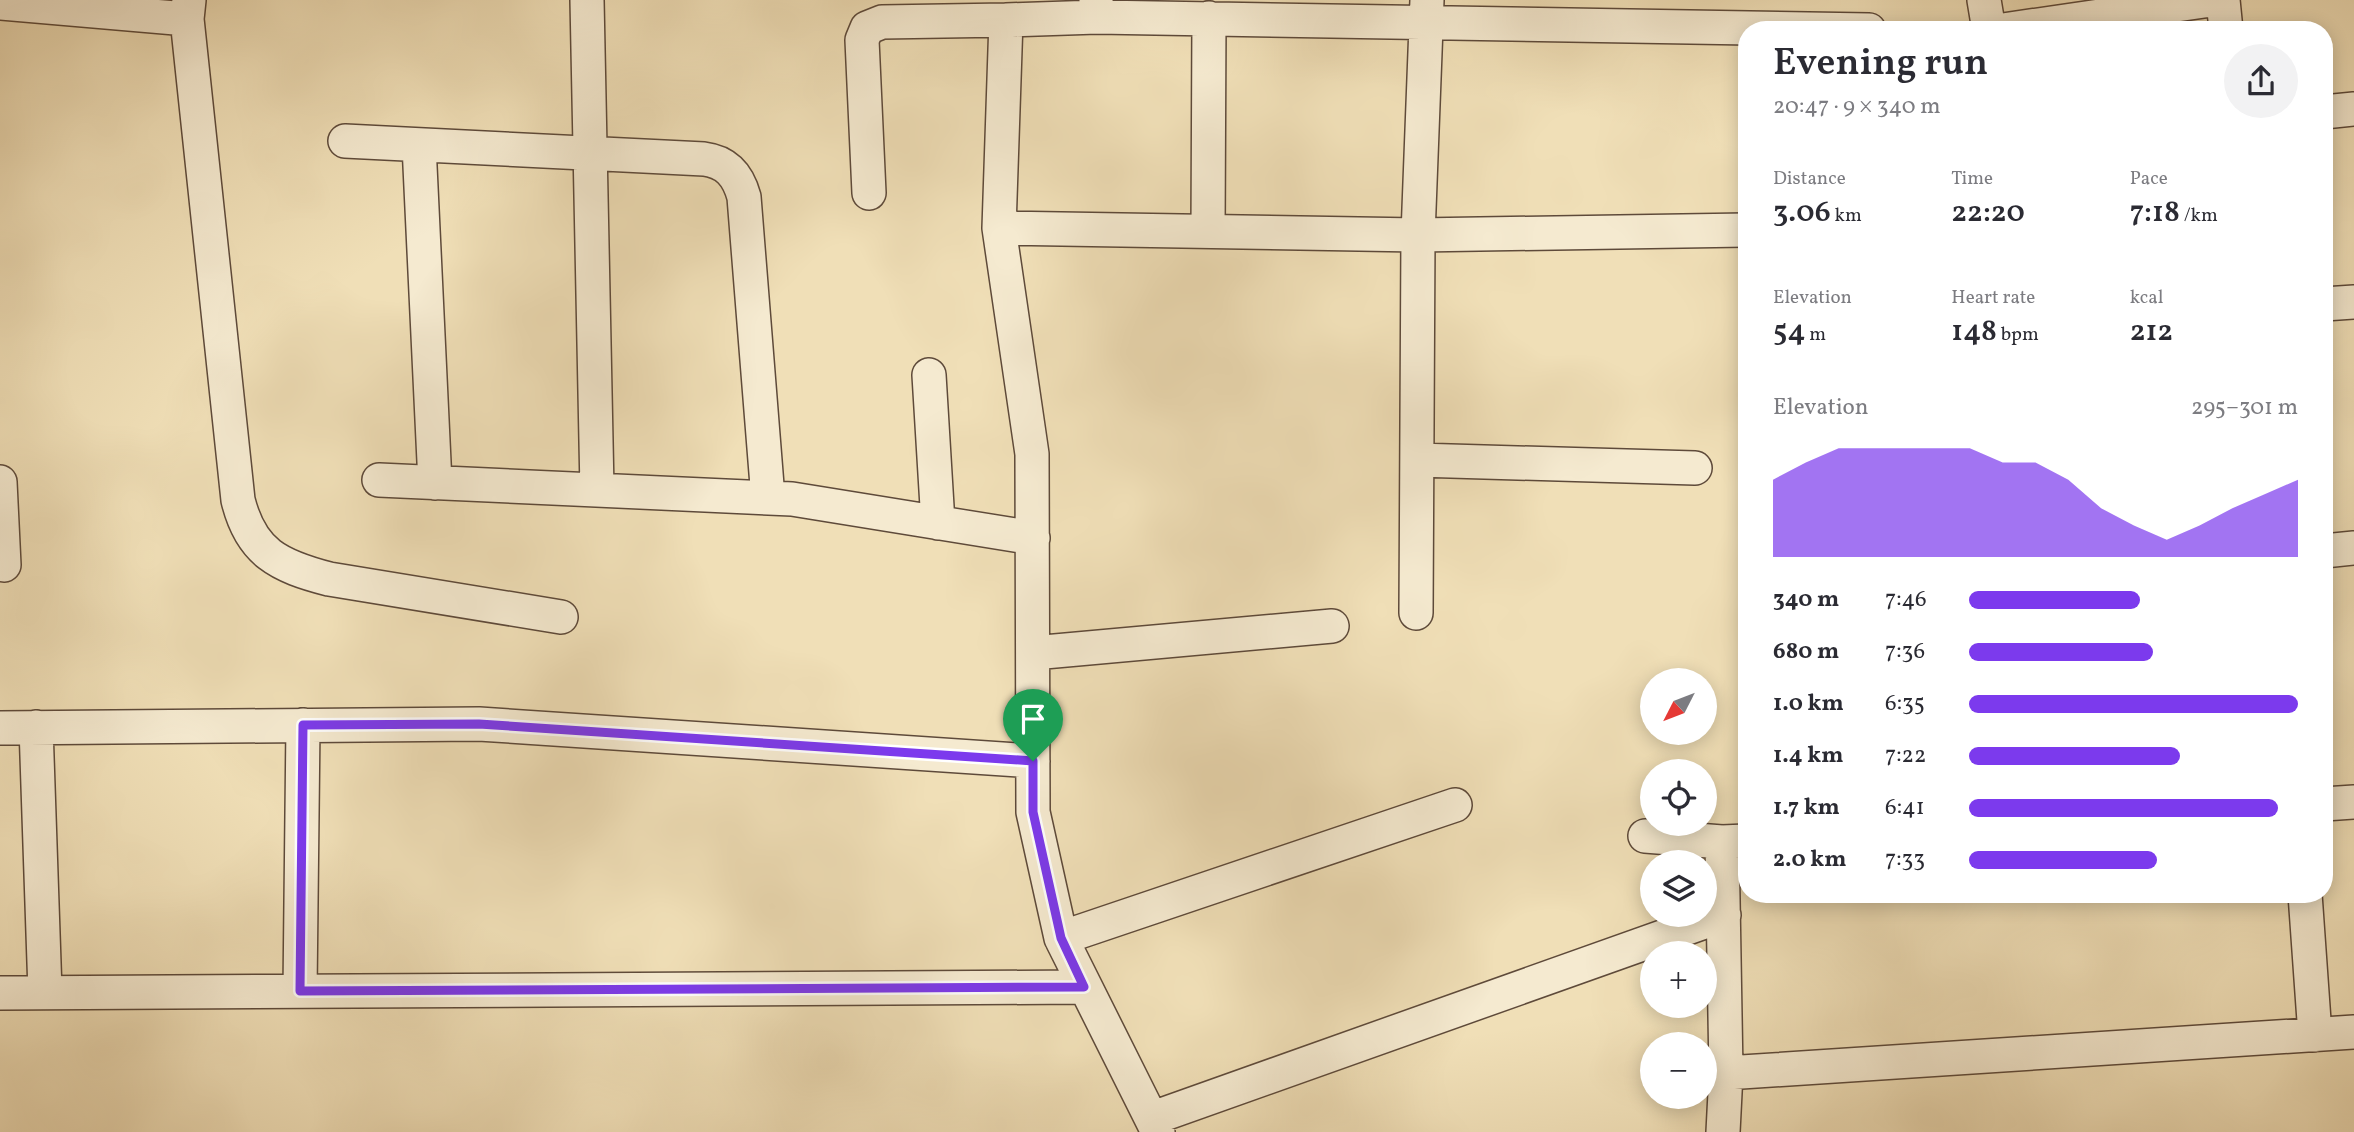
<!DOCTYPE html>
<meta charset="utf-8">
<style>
body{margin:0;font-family:Vollkorn,serif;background:#f2f2f3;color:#2b2b33;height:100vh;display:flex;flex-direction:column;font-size:26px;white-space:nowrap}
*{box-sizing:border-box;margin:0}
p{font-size:23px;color:#7c7c81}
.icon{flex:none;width:38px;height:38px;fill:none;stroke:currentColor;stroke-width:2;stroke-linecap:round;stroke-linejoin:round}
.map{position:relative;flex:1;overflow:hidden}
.sheet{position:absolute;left:1738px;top:21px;width:595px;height:882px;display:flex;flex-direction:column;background:#fff;border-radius:28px;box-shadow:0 4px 18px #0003}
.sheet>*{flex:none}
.needle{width:46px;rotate:228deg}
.controls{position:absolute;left:1640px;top:668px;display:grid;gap:14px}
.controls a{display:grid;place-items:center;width:77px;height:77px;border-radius:50%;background:#fff;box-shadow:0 4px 18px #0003;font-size:35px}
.pin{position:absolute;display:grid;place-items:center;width:60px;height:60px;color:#fff;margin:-72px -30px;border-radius:50% 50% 50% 0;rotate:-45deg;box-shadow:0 0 7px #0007}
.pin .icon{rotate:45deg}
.round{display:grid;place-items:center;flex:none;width:74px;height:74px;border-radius:37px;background:#f2f2f3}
.headline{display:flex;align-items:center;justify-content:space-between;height:119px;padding:0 35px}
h1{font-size:38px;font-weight:600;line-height:52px}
.figures{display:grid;grid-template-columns:repeat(3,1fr);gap:10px;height:119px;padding:7px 35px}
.figures div{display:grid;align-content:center}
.figures b{font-size:30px;font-weight:600}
.figures small{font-size:19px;font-weight:400}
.figures p{font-size:19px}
.chart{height:196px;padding:14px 35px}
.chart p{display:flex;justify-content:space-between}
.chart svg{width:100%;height:126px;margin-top:7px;fill:#7c3aed;opacity:.7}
ul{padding:0 35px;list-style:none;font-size:23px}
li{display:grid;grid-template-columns:112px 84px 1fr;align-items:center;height:52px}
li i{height:18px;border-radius:9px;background:#7c3aed}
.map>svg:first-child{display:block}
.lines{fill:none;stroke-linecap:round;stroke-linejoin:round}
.minor-casing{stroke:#5e4a3a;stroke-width:36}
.minor{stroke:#f5ead0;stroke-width:33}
.route-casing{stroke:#fff;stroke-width:14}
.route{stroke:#7c3aed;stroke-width:9}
</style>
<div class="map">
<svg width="2354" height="1132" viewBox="0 0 2354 1132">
<rect width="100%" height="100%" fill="#f0dfb7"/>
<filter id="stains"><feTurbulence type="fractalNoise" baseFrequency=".00286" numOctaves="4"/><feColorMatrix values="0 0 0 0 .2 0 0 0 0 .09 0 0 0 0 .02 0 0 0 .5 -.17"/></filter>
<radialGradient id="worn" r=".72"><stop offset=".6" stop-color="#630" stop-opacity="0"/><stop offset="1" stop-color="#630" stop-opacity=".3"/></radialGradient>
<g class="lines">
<defs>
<path id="minor" d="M189 0 187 19 238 500C251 553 279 566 329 579L561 617
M587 0 597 490
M1096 0 1097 17 1869 30
M1427 0 1418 235 1746 230
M1984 0 1989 30
M2223 0 2226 30
M0 3 187 19
M1097 17 1006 20 999 228 1032 454 1033 812 1061 938 1158 1132
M2003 30 2211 0
M2324 112 2354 109
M345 141 704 159C727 162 738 175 744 197L768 498
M419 145 435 483
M869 193 862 40 867 28 882 22 1006 20
M999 228 1418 235 1416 613
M1208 231 1209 18
M2324 304 2354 302
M929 375 938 523
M1417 460 1695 468
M379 480 792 499 1033 538
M0 482 4 565
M2324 551 2354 548
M1033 653 1332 626
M36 727 45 992
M0 728 479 724 1033 761
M2324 804 2354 802
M1645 836 1722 842 1746 841
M1722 842 1726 1073 1723 1132
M2305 894 2315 1035
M1061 938 1455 805
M300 991 303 725
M0 993 1084 987
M1726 1073 2354 1032
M1153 1118 1724 915"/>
</defs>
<use href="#minor" class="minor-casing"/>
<use href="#minor" class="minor"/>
</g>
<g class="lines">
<defs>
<path id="route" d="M479 724 1033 761V812L1061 938 1084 987 300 991 303 725Z"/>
</defs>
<use href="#route" class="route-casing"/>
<use href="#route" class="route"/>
</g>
<rect width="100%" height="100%" filter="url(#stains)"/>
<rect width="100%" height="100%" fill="url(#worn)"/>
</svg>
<div class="controls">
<a><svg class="needle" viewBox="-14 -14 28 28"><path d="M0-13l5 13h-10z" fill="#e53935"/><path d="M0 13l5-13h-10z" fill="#7c7c81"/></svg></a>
<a><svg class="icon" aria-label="locate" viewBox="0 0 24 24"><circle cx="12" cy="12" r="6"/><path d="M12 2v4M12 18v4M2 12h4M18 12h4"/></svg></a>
<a><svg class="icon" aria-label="layers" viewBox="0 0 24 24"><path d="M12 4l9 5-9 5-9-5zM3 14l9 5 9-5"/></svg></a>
<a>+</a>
<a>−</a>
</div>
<div class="pin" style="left:1033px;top:761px;background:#1e9e55"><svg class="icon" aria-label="arrive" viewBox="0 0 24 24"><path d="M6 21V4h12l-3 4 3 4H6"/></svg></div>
<section class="sheet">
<div class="headline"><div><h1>Evening run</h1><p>20:47 · 9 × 340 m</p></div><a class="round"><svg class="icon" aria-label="share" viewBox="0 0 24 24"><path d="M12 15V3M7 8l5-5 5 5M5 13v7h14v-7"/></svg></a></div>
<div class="figures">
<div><p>Distance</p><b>3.06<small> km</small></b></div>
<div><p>Time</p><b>22:20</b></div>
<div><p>Pace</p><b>7:18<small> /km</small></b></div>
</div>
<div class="figures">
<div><p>Elevation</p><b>54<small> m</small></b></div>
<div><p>Heart rate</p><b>148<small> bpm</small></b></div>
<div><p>kcal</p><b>212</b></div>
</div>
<div class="chart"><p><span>Elevation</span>295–301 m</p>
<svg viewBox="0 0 160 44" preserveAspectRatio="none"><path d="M0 44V17L10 11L20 6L30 6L40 6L50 6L60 6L70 11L80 11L90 17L100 27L110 33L120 38L130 33L140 27L150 22L160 17V44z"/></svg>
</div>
<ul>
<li><b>340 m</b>7:46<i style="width:52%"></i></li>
<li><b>680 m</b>7:36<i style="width:56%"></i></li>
<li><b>1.0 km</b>6:35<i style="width:100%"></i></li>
<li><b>1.4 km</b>7:22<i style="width:64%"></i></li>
<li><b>1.7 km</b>6:41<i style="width:94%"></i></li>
<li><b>2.0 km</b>7:33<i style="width:57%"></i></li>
</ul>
</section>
</div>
